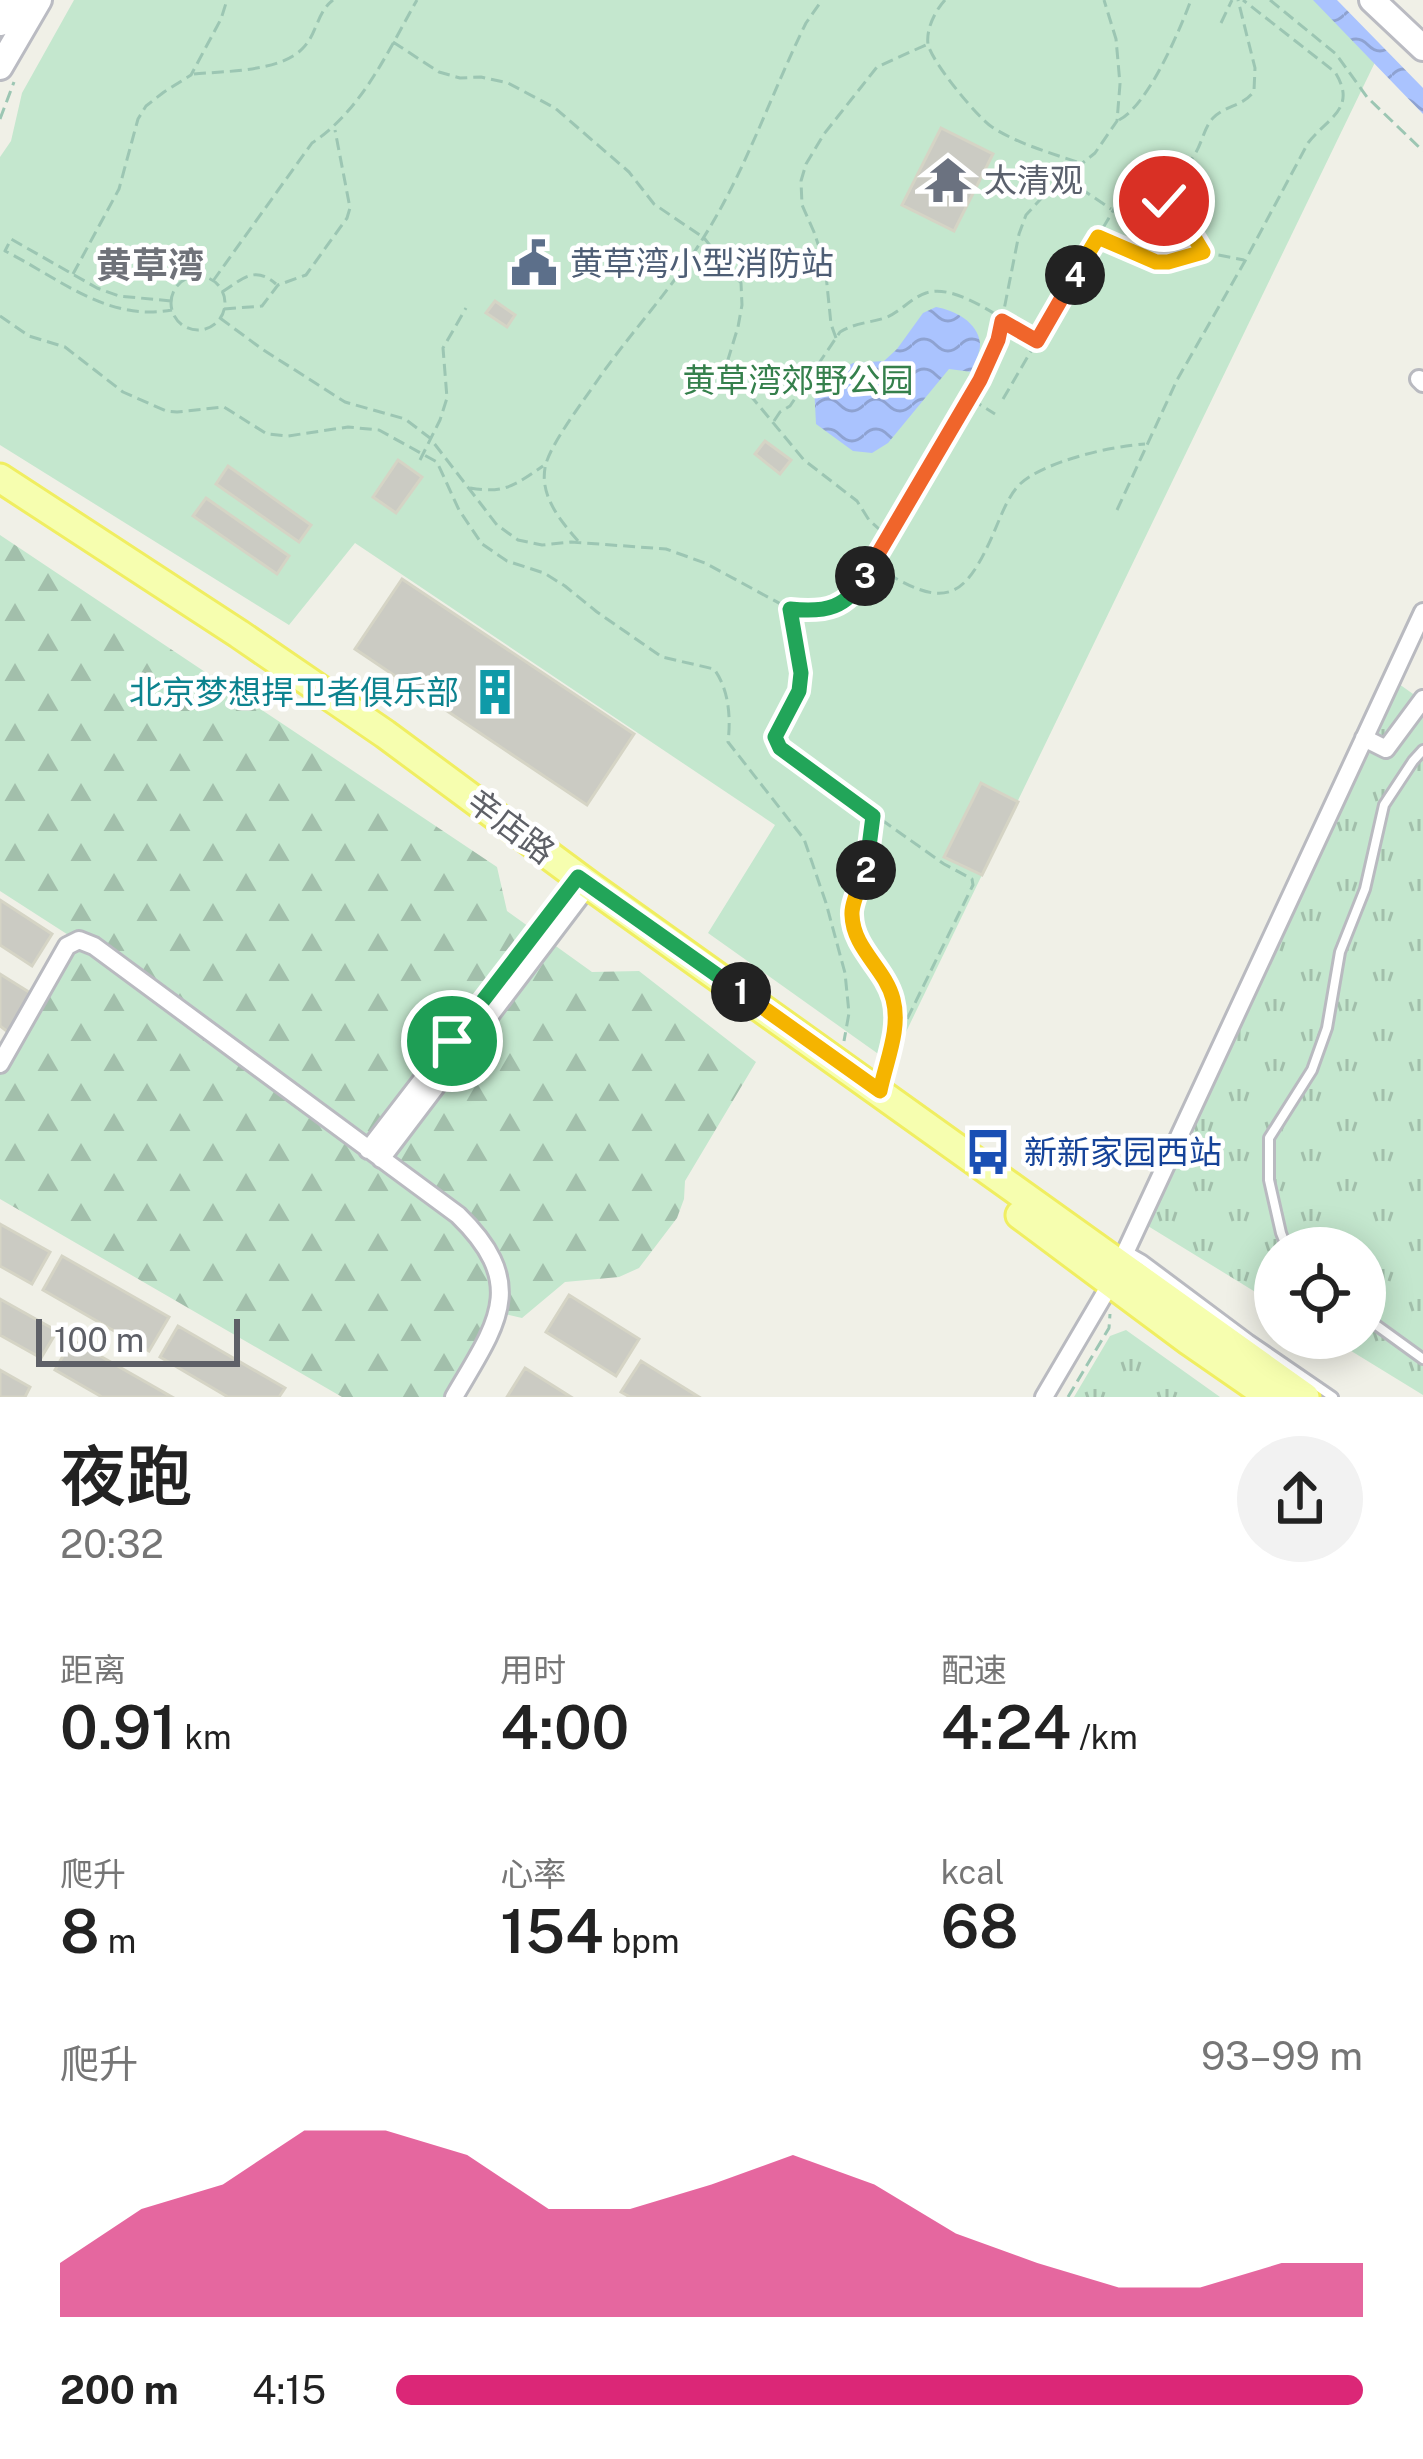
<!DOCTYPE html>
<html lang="zh">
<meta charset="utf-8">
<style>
body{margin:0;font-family:"Public Sans","Noto Sans SC",sans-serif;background:#f2f2f2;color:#222;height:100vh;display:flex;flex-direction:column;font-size:45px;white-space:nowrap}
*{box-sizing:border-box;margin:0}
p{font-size:39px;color:#767676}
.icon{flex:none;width:66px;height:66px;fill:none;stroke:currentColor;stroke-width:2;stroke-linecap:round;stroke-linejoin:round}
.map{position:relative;height:1397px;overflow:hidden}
.panel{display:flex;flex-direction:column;background:#fff;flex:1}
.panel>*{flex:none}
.buttons{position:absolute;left:1254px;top:1227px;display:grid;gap:24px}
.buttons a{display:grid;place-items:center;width:132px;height:132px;border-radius:50%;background:#fff;box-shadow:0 6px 30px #0003;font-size:60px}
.scale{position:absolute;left:36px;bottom:30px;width:204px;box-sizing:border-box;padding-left:12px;border:6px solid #5e6067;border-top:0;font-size:33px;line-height:42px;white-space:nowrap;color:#5e6067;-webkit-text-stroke:9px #fff;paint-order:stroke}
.pin{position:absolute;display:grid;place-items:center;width:102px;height:102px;color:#fff;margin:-51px;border:6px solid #fff;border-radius:50%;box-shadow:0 3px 12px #0007}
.km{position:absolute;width:60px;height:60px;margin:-30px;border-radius:50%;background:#222;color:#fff;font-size:33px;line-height:60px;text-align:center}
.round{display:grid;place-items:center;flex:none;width:126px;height:126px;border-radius:63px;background:#f2f2f2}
.summary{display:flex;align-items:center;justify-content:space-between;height:204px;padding:0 60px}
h1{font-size:66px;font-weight:600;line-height:90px}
.metrics{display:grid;grid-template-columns:repeat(3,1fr);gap:18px;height:204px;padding:12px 60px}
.metrics div{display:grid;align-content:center}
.metrics b{font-size:60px;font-weight:600}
.metrics small{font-size:33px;font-weight:400}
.metrics p{font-size:33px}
.chart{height:336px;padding:24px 60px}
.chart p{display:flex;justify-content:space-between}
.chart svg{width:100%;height:216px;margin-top:12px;fill:#db2777;opacity:.7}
ul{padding:0 60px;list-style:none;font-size:39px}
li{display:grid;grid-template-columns:192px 144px 1fr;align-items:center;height:90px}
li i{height:30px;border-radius:15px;background:#db2777}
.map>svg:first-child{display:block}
.grass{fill:url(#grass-tufts)}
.forest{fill:url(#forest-firs)}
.park{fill:#c4e7ce}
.water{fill:url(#water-waves)}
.building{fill:#cbcbc3;stroke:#d5d4c5;stroke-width:3}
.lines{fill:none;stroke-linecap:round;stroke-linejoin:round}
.lane-casing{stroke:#b9bac0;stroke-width:14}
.street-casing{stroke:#b9bac0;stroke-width:22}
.secondary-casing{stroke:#babbc2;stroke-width:30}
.primary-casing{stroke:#f0ee61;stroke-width:33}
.path{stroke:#9cc6b3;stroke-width:3;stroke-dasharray:12 6;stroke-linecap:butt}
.lane{stroke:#fff;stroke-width:8}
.street{stroke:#fff;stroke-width:16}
.secondary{stroke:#fff;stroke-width:24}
.primary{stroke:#f6feaf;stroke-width:27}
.split-1-casing{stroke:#fff;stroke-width:24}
.split-2-casing{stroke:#fff;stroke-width:24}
.split-3-casing{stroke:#fff;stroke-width:24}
.split-4-casing{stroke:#fff;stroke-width:24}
.split-5-casing{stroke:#fff;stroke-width:24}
.split-1{stroke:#22a559;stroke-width:15}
.split-2{stroke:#f5b400;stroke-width:15}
.split-3{stroke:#22a559;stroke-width:15}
.split-4{stroke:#f0652b;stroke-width:15}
.split-5{stroke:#f5b400;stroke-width:15}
.labels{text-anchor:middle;stroke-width:9;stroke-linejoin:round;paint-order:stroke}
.worship-label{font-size:33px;fill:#5b616d;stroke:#fff;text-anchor:start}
.service-label{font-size:33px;fill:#4e5e75;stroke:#fff;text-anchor:start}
.park-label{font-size:33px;fill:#35804c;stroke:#fff}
.culture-label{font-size:33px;fill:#0d838f;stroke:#fff;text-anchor:end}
.street-label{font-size:33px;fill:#5e6067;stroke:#fff}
.transit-label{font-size:33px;fill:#164399;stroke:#fff;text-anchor:start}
.neighbourhood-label{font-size:36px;font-weight:bold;fill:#6f7279;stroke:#fff}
</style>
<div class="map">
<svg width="1423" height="1397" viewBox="0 0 1423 1397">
<defs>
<pattern id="grass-tufts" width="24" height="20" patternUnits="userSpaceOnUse" patternTransform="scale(3)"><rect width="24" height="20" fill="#c4e7ce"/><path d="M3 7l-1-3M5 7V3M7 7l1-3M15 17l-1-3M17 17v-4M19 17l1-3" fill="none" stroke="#a2bfab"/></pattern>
<pattern id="forest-firs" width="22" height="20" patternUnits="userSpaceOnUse" patternTransform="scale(3)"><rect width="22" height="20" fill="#c4e7ce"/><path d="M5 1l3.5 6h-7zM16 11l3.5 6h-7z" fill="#a2bfab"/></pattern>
<pattern id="water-waves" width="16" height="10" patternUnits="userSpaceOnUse" patternTransform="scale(3)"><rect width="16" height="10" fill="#aac3fe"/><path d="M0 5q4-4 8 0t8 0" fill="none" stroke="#8ea2d1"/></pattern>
</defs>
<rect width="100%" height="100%" fill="#f0f0e7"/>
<path class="grass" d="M1399 684 1423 701V1395L1330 1338H1365V1248H1275V1304L1143 1223Z
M1126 1330 1220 1397H1074L1110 1336Z"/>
<path class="forest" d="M0 535 497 867 507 911 592 972 639 971 756 1062 685 1181 684 1199 677 1218 639 1268 619 1277 565 1282 522 1318 500 1313 454 1397H342L0 1199V1064L73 938 0 891Z"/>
<path class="park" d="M74 0H1329L1379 54 891 1063 708 933 775 825 355 543 289 625 0 445V157L11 141 22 93Z"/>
<path class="water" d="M1313 0H1337L1423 88V114Z
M936 307C954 310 978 322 980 343 981 351 974 364 972 372L949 369 888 443 872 453 853 451 816 424 814 385 853 363 884 361 897 349 923 313Z"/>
<path class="building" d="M941 128 993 154 954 231 902 205Z
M495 301 515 315 507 327 486 313Z
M765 441 791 460 780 474 755 454Z
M398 460 422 477 396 513 373 497Z
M228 466 311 525 299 542 216 484Z
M206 498 289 556 277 574 193 516Z
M402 579 634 734 587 805 355 649Z
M981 783 1018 802 982 875 944 857Z
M0 900 52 934 32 966 0 945Z
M0 974 32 994 8 1032 0 1026Z
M0 1224 50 1252 32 1284 0 1266Z
M62 1256 169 1317 149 1351 43 1290Z
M569 1295 639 1339 616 1376 546 1332Z
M0 1299 57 1331 41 1358 0 1335Z
M178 1326 285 1388 279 1397H228L160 1357Z
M72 1340 172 1397H102L55 1370Z
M641 1361 699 1397H630L621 1392Z
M525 1368 571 1397H507Z
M0 1370 30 1387 25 1397H0Z"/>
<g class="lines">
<defs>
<path id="lane" d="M1287 1248 1281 1233 1269 1180V1138L1312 1070 1327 1028 1340 952 1365 889 1384 805 1413 761 1423 750
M1129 1252 1143 1260 1250 1340 1333 1397
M1365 1317 1423 1359"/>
<path id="street" d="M1419 379 1423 383
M1364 738 1386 749 1423 699
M0 1064 67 946 79 940 94 946 458 1215C530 1285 496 1325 454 1397
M368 1150 578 877
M381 1159 589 885
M1044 1397 1111 1283 1423 612"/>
<path id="secondary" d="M1372 0 1423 48
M0 23 14 0
M0 67 39 0"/>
<path id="primary" d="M0 478 239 634 385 734 589 885 1305 1397
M1020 1215 1189 1341 1270 1397"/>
</defs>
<use href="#lane" class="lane-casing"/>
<use href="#street" class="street-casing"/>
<use href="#secondary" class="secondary-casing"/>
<use href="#primary" class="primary-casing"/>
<path class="path" d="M945 0C935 11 926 29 928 44 931 61 977 117 992 127 1018 144 1051 153 1080 163
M1270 0 1336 54 1367 97 1423 151
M1221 23 1232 0
M393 42 439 72 460 78 481 77 508 83 555 108 629 172 654 204 704 238 741 283 742 305 738 327 726 366 804 460 857 501 869 520 887 536
M194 74C225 71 281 72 303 48 317 34 317 12 333 0
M0 119 14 82
M1119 120C1148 105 1179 32 1191 0
M1065 178 1111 209
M1099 238 1156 262H1168L1203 252 1244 260
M1203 252C1191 230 1168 216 1162 191 1170 174 1186 170 1195 154 1202 143 1204 128 1213 118 1226 105 1244 106 1254 91L1255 68 1238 0
M73 274 119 189 138 119 146 106 164 92 191 75 221 19 227 0
M171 303a27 27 0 1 1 54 0a27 27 0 1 1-54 0Z
M213 281 312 143C362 110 388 51 417 0
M222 292C243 279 254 265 276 284
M171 301 119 296 97 288 11 239 5 251C59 278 107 322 172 310
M224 309 262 306 278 285 306 275 347 218 350 208 335 130
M0 316 29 336 65 347 123 392 166 411 177 412 224 407 267 434 288 436 348 427 379 430 437 462 459 510 482 544 507 561 544 573 565 586 597 612 662 657 714 669C729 689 731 718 728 742L804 839 826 903 845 973 849 1013 844 1041
M220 318 262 349 345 402 405 419 430 438 497 525 518 540 542 545 571 542 666 549 705 563 790 609 812 611 831 608 855 594 980 379 998 340 1019 234 1026 215 1049 190 1095 153 1117 121 1120 84 1116 39 1104 0
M836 338 831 324 825 265 814 232 802 205 801 181 806 164 824 134 877 67 928 44
M971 399 995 414
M1003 399 1124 192
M774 421 780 412 790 406 840 332C855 323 868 323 885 318 899 313 911 298 926 293 957 282 1010 325 1037 341
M420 460 440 420 447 398 443 348 466 308
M470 488C505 494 515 485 543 466
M1117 510 1177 380 1245 261 1308 143C1327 118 1358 109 1335 72L1243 0
M578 541C561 521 540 497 545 468 548 447 584 400 597 381 630 333 671 290 702 240 745 173 771 94 806 23L822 0
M872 564C945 611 964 604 997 525 1003 511 1009 495 1020 484 1045 461 1112 446 1145 444
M790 610 801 673 799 691 775 737 780 748 944 864 972 879 973 885 887 1060
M873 816C871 834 871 854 866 872 862 886 851 904 852 917 859 975 907 974 890 1048
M1068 1397 1109 1328 1110 1314"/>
<use href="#lane" class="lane"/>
<use href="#street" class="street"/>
<use href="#secondary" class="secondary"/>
<use href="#primary" class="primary"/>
</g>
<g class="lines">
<defs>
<path id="split-1" d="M452 1041 578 877 741 992"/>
<path id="split-2" d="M741 992 880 1091C886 1061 901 1029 893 999 885 968 853 949 852 915 851 902 862 883 866 870"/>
<path id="split-3" d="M865 576C847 608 826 613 790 609L801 673 799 691 775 737 780 748 873 816 866 870"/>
<path id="split-4" d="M865 576 980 380 998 340 1002 321 1037 341 1075 275"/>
<path id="split-5" d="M1075 275 1098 237 1156 262H1168L1203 252 1191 232 1164 201"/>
</defs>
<use href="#split-1" class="split-1-casing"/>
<use href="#split-2" class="split-2-casing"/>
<use href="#split-3" class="split-3-casing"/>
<use href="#split-4" class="split-4-casing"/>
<use href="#split-5" class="split-5-casing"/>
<use href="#split-1" class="split-1"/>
<use href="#split-2" class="split-2"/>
<use href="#split-3" class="split-3"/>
<use href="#split-4" class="split-4"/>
<use href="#split-5" class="split-5"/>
</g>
<defs>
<symbol id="temple-bare" viewBox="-9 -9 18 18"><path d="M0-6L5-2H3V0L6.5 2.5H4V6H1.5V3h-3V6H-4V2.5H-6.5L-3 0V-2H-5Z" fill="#6b7280" stroke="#fff" stroke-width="2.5" paint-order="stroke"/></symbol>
<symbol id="civic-bare" viewBox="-9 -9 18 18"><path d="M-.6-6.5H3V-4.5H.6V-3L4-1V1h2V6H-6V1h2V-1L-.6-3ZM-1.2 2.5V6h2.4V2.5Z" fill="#5c6f8a" stroke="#fff" stroke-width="2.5" paint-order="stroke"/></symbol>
<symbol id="building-bare" viewBox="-9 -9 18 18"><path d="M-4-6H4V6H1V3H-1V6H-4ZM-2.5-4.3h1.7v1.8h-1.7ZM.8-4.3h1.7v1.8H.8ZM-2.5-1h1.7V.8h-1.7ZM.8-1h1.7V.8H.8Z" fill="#0f9aa8" stroke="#fff" stroke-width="2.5" paint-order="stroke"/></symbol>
<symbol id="bus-bare" viewBox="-9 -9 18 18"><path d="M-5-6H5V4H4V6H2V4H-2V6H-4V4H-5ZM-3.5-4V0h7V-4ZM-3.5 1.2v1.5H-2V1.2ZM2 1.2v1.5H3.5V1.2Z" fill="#1a4fb4" stroke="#fff" stroke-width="2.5" paint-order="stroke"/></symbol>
</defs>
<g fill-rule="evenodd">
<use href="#temple-bare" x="915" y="147" width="66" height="66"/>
<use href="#civic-bare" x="501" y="230" width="66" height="66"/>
<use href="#building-bare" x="462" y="659" width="66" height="66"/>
<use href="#bus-bare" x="955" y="1119" width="66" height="66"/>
</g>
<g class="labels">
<g class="worship-label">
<text x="984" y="192">太清观</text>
</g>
<g class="service-label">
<text x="570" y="275">黄草湾小型消防站</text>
</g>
<g class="park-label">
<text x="798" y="392">黄草湾郊野公园</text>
</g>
<g class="culture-label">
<text x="459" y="704">北京梦想捍卫者俱乐部</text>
</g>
<g class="street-label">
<text transform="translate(511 826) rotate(37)" y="12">辛店路</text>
</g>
<g class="transit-label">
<text x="1024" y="1164">新新家园西站</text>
</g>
<g class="neighbourhood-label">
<text x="150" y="278">黄草湾</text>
</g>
</g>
</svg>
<div class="buttons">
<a><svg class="icon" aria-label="locate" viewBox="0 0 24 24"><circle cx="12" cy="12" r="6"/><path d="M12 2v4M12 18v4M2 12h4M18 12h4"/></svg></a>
</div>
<div class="scale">100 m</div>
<div class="pin" style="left:452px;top:1041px;background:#1e9e55"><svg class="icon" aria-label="arrive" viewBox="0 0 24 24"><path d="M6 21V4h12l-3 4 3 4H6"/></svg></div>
<div class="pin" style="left:1164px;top:201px;background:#d93025"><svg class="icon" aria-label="check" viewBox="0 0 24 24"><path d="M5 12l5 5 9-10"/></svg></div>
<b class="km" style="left:741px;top:992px">1</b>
<b class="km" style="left:866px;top:870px">2</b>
<b class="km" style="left:865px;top:576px">3</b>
<b class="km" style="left:1075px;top:275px">4</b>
</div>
<section class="panel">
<div class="summary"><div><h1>夜跑</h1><p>20:32</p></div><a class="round"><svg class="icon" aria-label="share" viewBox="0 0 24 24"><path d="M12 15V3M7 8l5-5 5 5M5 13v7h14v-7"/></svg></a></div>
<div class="metrics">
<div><p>距离</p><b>0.91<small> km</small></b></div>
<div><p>用时</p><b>4:00</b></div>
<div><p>配速</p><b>4:24<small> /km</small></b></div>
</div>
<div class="metrics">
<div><p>爬升</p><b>8<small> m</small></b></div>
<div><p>心率</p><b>154<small> bpm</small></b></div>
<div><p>kcal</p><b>68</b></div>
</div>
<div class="chart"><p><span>爬升</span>93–99 m</p>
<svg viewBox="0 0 160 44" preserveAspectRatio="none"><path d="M0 44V33L10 22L20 17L30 6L40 6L50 11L60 22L70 22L80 17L90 11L100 17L110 27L120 33L130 38L140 38L150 33L160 33V44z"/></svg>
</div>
<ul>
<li><b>200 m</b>4:15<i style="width:100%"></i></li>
</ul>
</section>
